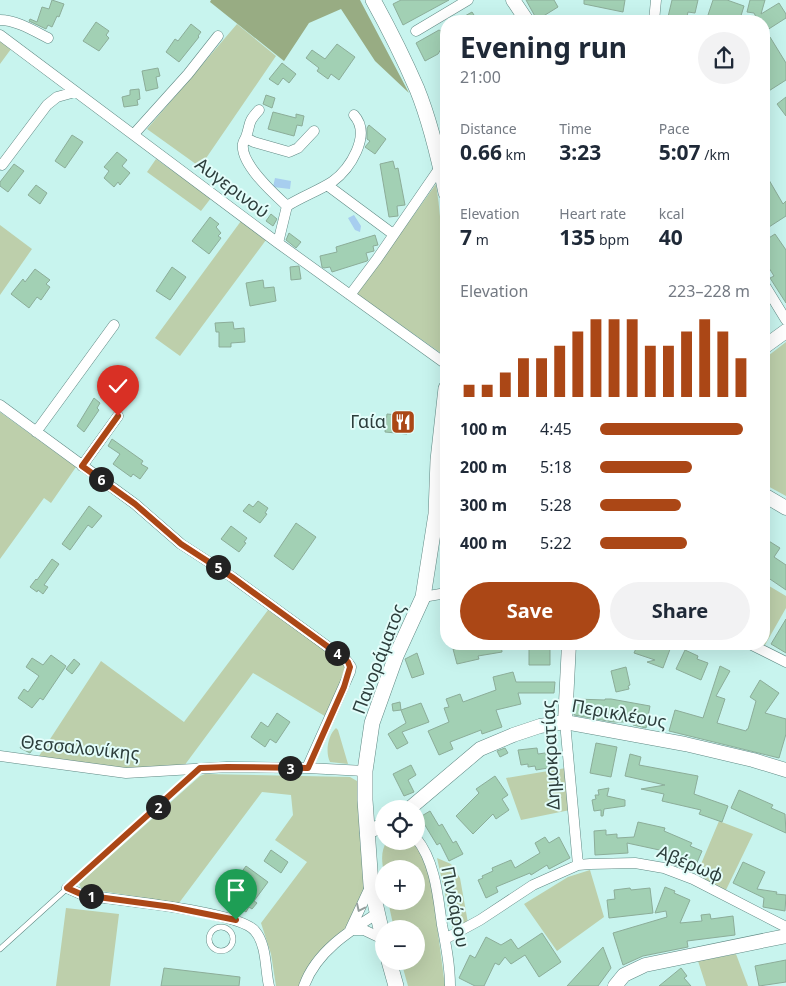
<!DOCTYPE html>
<meta charset="utf-8">
<style>
body{margin:0;font-family:"Noto Sans",sans-serif;background:#f2f2f3;color:#1f2937;height:100vh;display:flex;flex-direction:column;font-size:19px;white-space:nowrap}
*{box-sizing:border-box;margin:0}
p{font-size:16px;color:#747a83}
.icon{flex:none;width:28px;height:28px;fill:none;stroke:currentColor;stroke-width:2;stroke-linecap:round;stroke-linejoin:round}
.map{position:relative;flex:1;overflow:hidden}
.side{position:absolute;left:440px;top:15px;width:330px;height:635px;display:flex;flex-direction:column;background:#fff;border-radius:20px;box-shadow:0 5px 20px #0002}
.side>*{flex:none}
.buttons{position:absolute;left:375px;top:800px;display:grid;gap:10px}
.buttons a{display:grid;place-items:center;width:50px;height:50px;border-radius:50%;background:#fff;box-shadow:0 5px 20px #0002;font-size:25px}
.pin{position:absolute;display:grid;place-items:center;width:42px;height:42px;color:#fff;margin:-51px -21px;border-radius:50% 50% 50% 0;rotate:-45deg;box-shadow:0 0 5px #0007}
.pin .icon{rotate:45deg}
.km{position:absolute;width:25px;height:25px;margin:-12px;border-radius:50%;background:#222;color:#fff;font-size:14px;line-height:25px;text-align:center}
.round{display:grid;place-items:center;flex:none;width:52px;height:52px;border-radius:26px;background:#f2f2f3}
.head{display:flex;align-items:center;justify-content:space-between;height:85px;padding:0 20px}
h1{font-size:28px;font-weight:700;line-height:38px}
.metrics{display:grid;grid-template-columns:repeat(3,1fr);gap:8px;height:85px;padding:5px 20px}
.metrics div{display:grid;align-content:center}
.metrics b{font-size:21px;font-weight:700}
.metrics small{font-size:14px;font-weight:400}
.metrics p{font-size:14px}
.chart{height:140px;padding:10px 20px}
.chart p{display:flex;justify-content:space-between}
.chart svg{width:100%;height:90px;margin-top:5px;stroke:#ab4716;stroke-width:6}
.action{display:flex;gap:10px;margin-top:auto;padding:10px 20px}
.action a{flex:1;height:58px;border-radius:30px;background:#ab4716;color:#fff;font-size:20px;font-weight:700;line-height:58px;text-align:center}
.action a+a{background:#f2f2f3;color:#1f2937}
ul{padding:0 20px;list-style:none;font-size:16px}
li{display:grid;grid-template-columns:80px 60px 1fr;align-items:center;height:38px}
li i{height:12px;border-radius:6px;background:#ab4716}
.map>svg:first-child{display:block}
.green{fill:#bdcfab}
.forest{fill:#98ac83}
.water{fill:#a7ceef}
.building{fill:#a2d0b4;stroke:#8cad99}
.lines{fill:none;stroke-linecap:round;stroke-linejoin:round}
.service-casing{stroke:#608984;stroke-width:6}
.minor-casing{stroke:#608984;stroke-width:11}
.tertiary-casing{stroke:#608984;stroke-width:15}
.secondary-casing{stroke:#608984;stroke-width:16}
.service{stroke:#fff;stroke-width:5}
.minor{stroke:#fff;stroke-width:10}
.tertiary{stroke:#fff;stroke-width:14}
.secondary{stroke:#fff;stroke-width:15}
.oneway{stroke:#969e9d}
.route-casing{stroke:#fff;stroke-width:10}
.route{stroke:#ab4716;stroke-width:6}
.labels{text-anchor:middle;stroke-width:4;stroke-linejoin:round;paint-order:stroke}
.street-label{font-size:18px;fill:#2c3d3b;stroke:#e3fdfa}
.poi-label{font-size:18px;fill:#2c3d3b;stroke:#e3fdfa;text-anchor:end}
</style>
<div class="map">
<svg width="786" height="986" viewBox="0 0 786 986">
<rect width="100%" height="100%" fill="#c8f4ee"/>
<path class="green" d="M237 24 276 56 200 167 147 129Z
M0 40 11 49 0 64Z
M156 159 211 198 201 211 147 172Z
M436 184C445 240 443 297 442 354L357 294Z
M241 221 266 240 180 356 155 338Z
M0 225 32 249 0 295Z
M786 342V496L764 484V359Z
M0 412 76 467 51 503 44 498 0 559Z
M764 583 786 596V608L765 645 763 644Z
M268 610 344 663 348 669 328 718 253 673 184 766 121 768 39 756 101 661 184 722Z
M336 728 338 730 348 764 330 762C325 752 328 735 336 728Z
M566 768 570 810 521 820 506 778Z
M205 774 350 777 357 781 360 841 366 886 347 929 299 986H276L271 954 261 923 307 862 275 840 293 815 291 795 262 792 179 903 81 888 79 884 200 776Z
M719 821 753 834 726 890 696 876Z
M387 841H414L418 845 431 880 445 986H408L401 961H416V929H394L388 901H416V869H384V874C382 862 380 852 387 841Z
M437 858 451 864 460 878 468 923 453 930Z
M590 870 604 917 557 951 524 904 568 877Z
M66 908 119 914 110 986H56Z
M736 954 748 986H706L698 961Z"/>
<path class="forest" d="M211 0H360L409 93 375 61 341 9 309 23 284 61 210 2Z"/>
<path class="water" d="M275 178 291 181 290 189 273 187Z
M354 215 361 226 360 232 355 230 348 218Z"/>
<path class="building" d="M52 0 64 4 59 17 57 16 52 27 48 25 46 29 29 21 30 19 37 22 42 7 49 9Z
M401 0H449L403 25 393 4Z
M526 0H554L558 7 537 20Z
M584 0H625L623 12 584 4Z
M672 0H698L695 13 688 12 686 21H667Z
M713 0H727L744 6 740 19H737L736 21H706Z
M750 0H765L761 14 779 3 786 14V18L764 32V21H750L756 17 754 13 747 12Z
M472 12 478 21H456Z
M96 22 109 31 106 35 109 38 99 51 83 41Z
M191 24 201 32 198 36 199 37 179 62 166 52 175 39 178 41Z
M439 30 441 31 446 40V46L441 49 438 54 425 61 416 43Z
M770 37 786 63V80L764 94V41Z
M337 44 355 57 339 80 331 74 328 79 317 71 319 68 306 58 312 50 325 59Z
M282 63 296 74 289 83 283 78 278 85 269 79Z
M158 68 160 76 156 77 158 88 146 91 142 71Z
M139 89 140 99 137 100 138 105 124 107 122 97 130 95V90Z
M266 95 275 98 272 108 263 104Z
M786 97V116L777 104Z
M273 112 296 118V114L304 116 302 126 297 125 294 136 268 129Z
M369 125 386 139 375 154 365 147 370 141 367 139V128Z
M72 135 83 142 65 168 55 161Z
M117 152 127 160 122 166 130 173 120 185 118 182 114 187 104 178 109 171 104 167Z
M393 161 395 169 398 168 405 205 397 206 398 216 389 217 380 164Z
M14 164 24 171 8 192 0 186V182Z
M769 180 783 204 786 201V216L769 227 764 220V183Z
M36 185 47 193 40 204 28 195Z
M271 214 277 219 273 226 266 221Z
M210 217 219 224 216 227 221 233 218 236 221 238 209 254 192 241Z
M289 233 301 242 296 248 286 240Z
M775 234 786 250V303L770 278 774 276 764 260V241Z
M375 235 378 245 373 246 374 251 366 253 368 260 367 261 332 272 330 267 324 268 322 267 320 256 337 252 336 247Z
M299 266 301 279 291 280 290 267Z
M172 267 186 277 170 300 156 291Z
M35 269 50 280 46 284 50 287 41 300 37 297 29 308 11 294 23 279 25 282Z
M263 280 264 288 274 287 276 301 250 306 246 283Z
M233 322 234 329 244 328 245 342 231 343V347H219V332H216L215 323Z
M117 367 124 372 114 385 107 380Z
M94 398 100 403 97 408 99 410 84 432 77 426Z
M387 414 409 416 407 434 385 432Z
M112 439 143 461 141 464 148 468 140 479 133 474 131 477 113 464 120 454 108 446Z
M258 501 268 508 265 513 267 514 260 523 243 511 249 504 253 507Z
M89 506 102 516 92 528 88 525 70 550 62 544Z
M296 523 316 537 293 570 274 556Z
M231 526 247 538 244 542 246 543 239 552 221 539Z
M764 538 780 548 774 557 786 565V590L764 575Z
M52 559 59 564 44 585 48 587 43 594 38 590 37 592 30 587 36 579 37 580Z
M786 619V653L771 644Z
M472 644H501L502 652 478 656 479 659 457 664 453 649Z
M529 644H550V665H529Z
M638 644H672L663 668 647 662 655 660 634 653Z
M685 650 698 656 697 659 708 663 701 680 676 669Z
M417 653 424 674 412 678 405 659Z
M51 655 66 666 43 700 40 698 32 708 18 698 24 689 28 692 39 676 26 667 32 658 43 665Z
M74 659 80 664 72 674 66 669Z
M720 666 730 671 716 696 725 699 717 723 746 731 747 729H748L756 701 750 697 760 680 779 693 765 713 786 719V734L779 758 669 731 675 710 703 718Z
M626 667 630 685 628 686 629 689 616 692 611 671Z
M513 672 516 682H555L554 693H518L521 704 496 710 502 727 482 734 481 730 450 742 453 749 439 755 428 731 449 722 444 708 449 707 446 699 460 694 463 702 496 690 493 677Z
M575 699 605 700V699H611L650 706 646 728 633 725V722H613L574 715Z
M400 702 401 710 393 711 392 704Z
M421 703 429 722 402 732 408 743 397 749 388 734 406 723 401 710Z
M277 713 290 722 276 743 270 739 265 747 251 737 261 722 268 727Z
M25 739 35 746 30 753 20 748Z
M596 743 617 747 611 777 590 773Z
M505 748 508 753 500 757 497 751Z
M537 748 538 754 552 752 554 767 536 770 535 766 528 767V764L521 765 518 750Z
M630 754 641 757 639 765 698 776 694 794 728 806 722 822 699 814 701 810 662 801 664 794 641 789 665 785 625 776Z
M411 765 416 775 408 780 414 792 404 796 393 774Z
M495 776 508 795 502 799 509 810 496 819 493 814 473 834 456 816 479 793 476 789Z
M609 788 607 796 625 800V806L604 809 603 816H601V810L594 811 592 800 596 799 595 795H599L598 790Z
M739 790 773 805 771 808 785 814 786 833 731 808Z
M430 811 439 826 442 824 453 843 456 841 463 854 449 861 440 843 437 845 420 817Z
M638 822 665 828 664 831 692 843 690 846 702 851 693 872 666 862 668 857 663 854 664 851 627 843 628 853 595 855 594 831 606 830V835L617 834V838L634 837Z
M545 837 549 843 559 837 570 858 549 869 547 865 531 875 530 873 496 887 498 892 486 898 478 880 483 878 482 876 493 871 492 868 511 860 515 868 540 853 535 843Z
M271 850 288 862 281 873 264 861Z
M743 862 765 872 757 889 777 892 776 894 786 895 785 911 763 907 764 898 733 883Z
M246 866 268 882 254 901 257 903 252 909 249 907 246 912 229 901 243 880 238 877Z
M665 887 675 891 674 893 690 900 680 923 702 921 701 915 710 914 711 919 733 916 735 935 687 941 688 947 643 956 623 965 613 933 667 917 666 911 655 913Z
M630 888 631 890 650 888 653 913 609 918 607 900 615 899 614 890Z
M542 933 561 962 539 977 525 955 511 964 505 957 499 965 495 963 484 986H475L459 978 470 955 475 958 486 937 501 945 511 939 518 949Z
M603 947 611 968 598 986H567Z
M786 960V982L759 986 755 966Z
M164 968 240 977 239 986H161Z
M681 968 687 976 684 978 691 986H659Z"/>
<g class="lines">
<defs>
<path id="service" d="M209 939a12 12 0 1 1 24 0a12 12 0 1 1-24 0Z
M0 949 198 770"/>
<path id="minor" d="M0 20C16 20 34 31 48 38
M654 21 656 0
M416 31 468 0
M0 35 278 243 446 364
M259 110C247 123 251 123 246 137 245 139 243 142 243 144 240 164 274 194 287 206L278 243
M134 134 188 74 218 36
M246 138 254 142 289 152 298 148 314 131
M2 165 47 105 57 97 75 92
M327 185 393 234
M287 206C301 197 318 191 332 182 350 169 372 135 354 115
M764 284 786 320
M350 295 377 259 441 166
M0 405 135 504 181 544 232 577 346 660 351 667 350 672 307 768
M36 432 114 325
M82 466 118 416
M423 597 446 593
M750 644 786 662
M565 722 578 865
M0 756 126 773 227 767 307 768 365 771
M416 838C435 861 438 896 442 925 446 945 450 965 450 986
M67 888 83 895C114 900 239 911 255 931 267 945 265 969 269 986
M350 930 371 885
M351 930H364L383 939
M445 939 480 920 533 885 578 865 590 864 635 863 664 868 693 879 786 927
M304 986C316 952 349 931 378 913"/>
<path id="tertiary" d="M513 0 527 21
M764 347 786 331
M764 495 786 508
M565 722 569 644
M409 809 480 749 513 735 540 726 565 722 685 744 753 760 786 770
M367 832 384 825
M615 986 624 975 645 965 786 936"/>
<path id="secondary" d="M373 0C389 29 404 59 417 89 430 121 439 159 446 193
M384 942 371 885 365 800V771L372 723 396 656 423 597 436 514 438 460 446 388
M389 961 396 986"/>
</defs>
<use href="#service" class="service-casing"/>
<use href="#minor" class="minor-casing"/>
<use href="#tertiary" class="tertiary-casing"/>
<use href="#secondary" class="secondary-casing"/>
<use href="#service" class="service"/>
<use href="#minor" class="minor"/>
<use href="#tertiary" class="tertiary"/>
<use href="#secondary" class="secondary"/>
</g>
<defs><path id="oneway-chevron" d="M-2-3.5L2.5 0L-2 3.5" fill="none" stroke-width="1.6" stroke-linecap="round" stroke-linejoin="round" transform="scale(1.25)"/></defs>
<use class="oneway" href="#oneway-chevron" transform="translate(360 908) rotate(115)"/>
<g class="lines">
<defs>
<path id="route" d="M118 416 82 466 135 504 181 544 232 577 342 657 348 662 350 667 344 687 308 768 227 767 200 768 67 888 83 895 172 907 236 920"/>
</defs>
<use href="#route" class="route-casing"/>
<use href="#route" class="route"/>
</g>
<defs>
<symbol id="restaurant-square" viewBox="-11 -11 22 22"><rect x="-9" y="-9" width="18" height="18" rx="4" fill="#ab4716" stroke="#e3fdfa"/><path d="M-5-6h1v4h1v-4h1v4h1v-4h1v5L-1.5 .5V6h-2V.5L-5-1ZM5-6V6H3V1.5H1.5Q1.5-4 5-6Z" fill="#fff"/></symbol>
</defs>
<g fill-rule="evenodd">
<use href="#restaurant-square" x="389" y="408" width="28" height="28"/>
</g>
<g class="labels">
<g class="street-label">
<text transform="translate(232 188) rotate(37)" y="6">Αυγερινού</text>
<text transform="translate(379 659) rotate(-69)" y="6">Πανοράματος</text>
<text transform="translate(619 714) rotate(10)" y="6">Περικλέους</text>
<text transform="translate(80 748) rotate(6)" y="6">Θεσσαλονίκης</text>
<text transform="translate(551 755) rotate(-93)" y="6">Δημοκρατίας</text>
<text transform="translate(690 864) rotate(22)" y="6">Αβέρωφ</text>
<text transform="translate(455 907) rotate(79)" y="6">Πινδάρου</text>
</g>
<g class="poi-label">
<text x="386" y="428">Γαία</text>
</g>
</g>
</svg>
<div class="buttons">
<a><svg class="icon" aria-label="locate" viewBox="0 0 24 24"><circle cx="12" cy="12" r="6"/><path d="M12 2v4M12 18v4M2 12h4M18 12h4"/></svg></a>
<a>+</a>
<a>−</a>
</div>
<div class="pin" style="left:236px;top:920px;background:#1e9e55"><svg class="icon" aria-label="arrive" viewBox="0 0 24 24"><path d="M6 21V4h12l-3 4 3 4H6"/></svg></div>
<div class="pin" style="left:118px;top:416px;background:#d93025"><svg class="icon" aria-label="check" viewBox="0 0 24 24"><path d="M5 12l5 5 9-10"/></svg></div>
<b class="km" style="left:91px;top:896px">1</b>
<b class="km" style="left:158px;top:807px">2</b>
<b class="km" style="left:290px;top:768px">3</b>
<b class="km" style="left:337px;top:653px">4</b>
<b class="km" style="left:218px;top:567px">5</b>
<b class="km" style="left:101px;top:479px">6</b>
<section class="side">
<div class="head"><div><h1>Evening run</h1><p>21:00</p></div><a class="round"><svg class="icon" aria-label="share" viewBox="0 0 24 24"><path d="M12 15V3M7 8l5-5 5 5M5 13v7h14v-7"/></svg></a></div>
<div class="metrics">
<div><p>Distance</p><b>0.66<small> km</small></b></div>
<div><p>Time</p><b>3:23</b></div>
<div><p>Pace</p><b>5:07<small> /km</small></b></div>
</div>
<div class="metrics">
<div><p>Elevation</p><b>7<small> m</small></b></div>
<div><p>Heart rate</p><b>135<small> bpm</small></b></div>
<div><p>kcal</p><b>40</b></div>
</div>
<div class="chart"><p><span>Elevation</span>223–228 m</p>
<svg viewBox="0 0 160 44" preserveAspectRatio="none"><path d="M5 44V38M15 44V38M25 44V32M35 44V25M45 44V25M55 44V19M65 44V12M75 44V6M85 44V6M95 44V6M105 44V19M115 44V19M125 44V12M135 44V6M145 44V12M155 44V25"/></svg>
</div>
<ul>
<li><b>100 m</b>4:45<i style="width:95%"></i></li>
<li><b>200 m</b>5:18<i style="width:61%"></i></li>
<li><b>300 m</b>5:28<i style="width:54%"></i></li>
<li><b>400 m</b>5:22<i style="width:58%"></i></li>
</ul>
<div class="action"><a>Save</a><a>Share</a></div>
</section>
</div>
